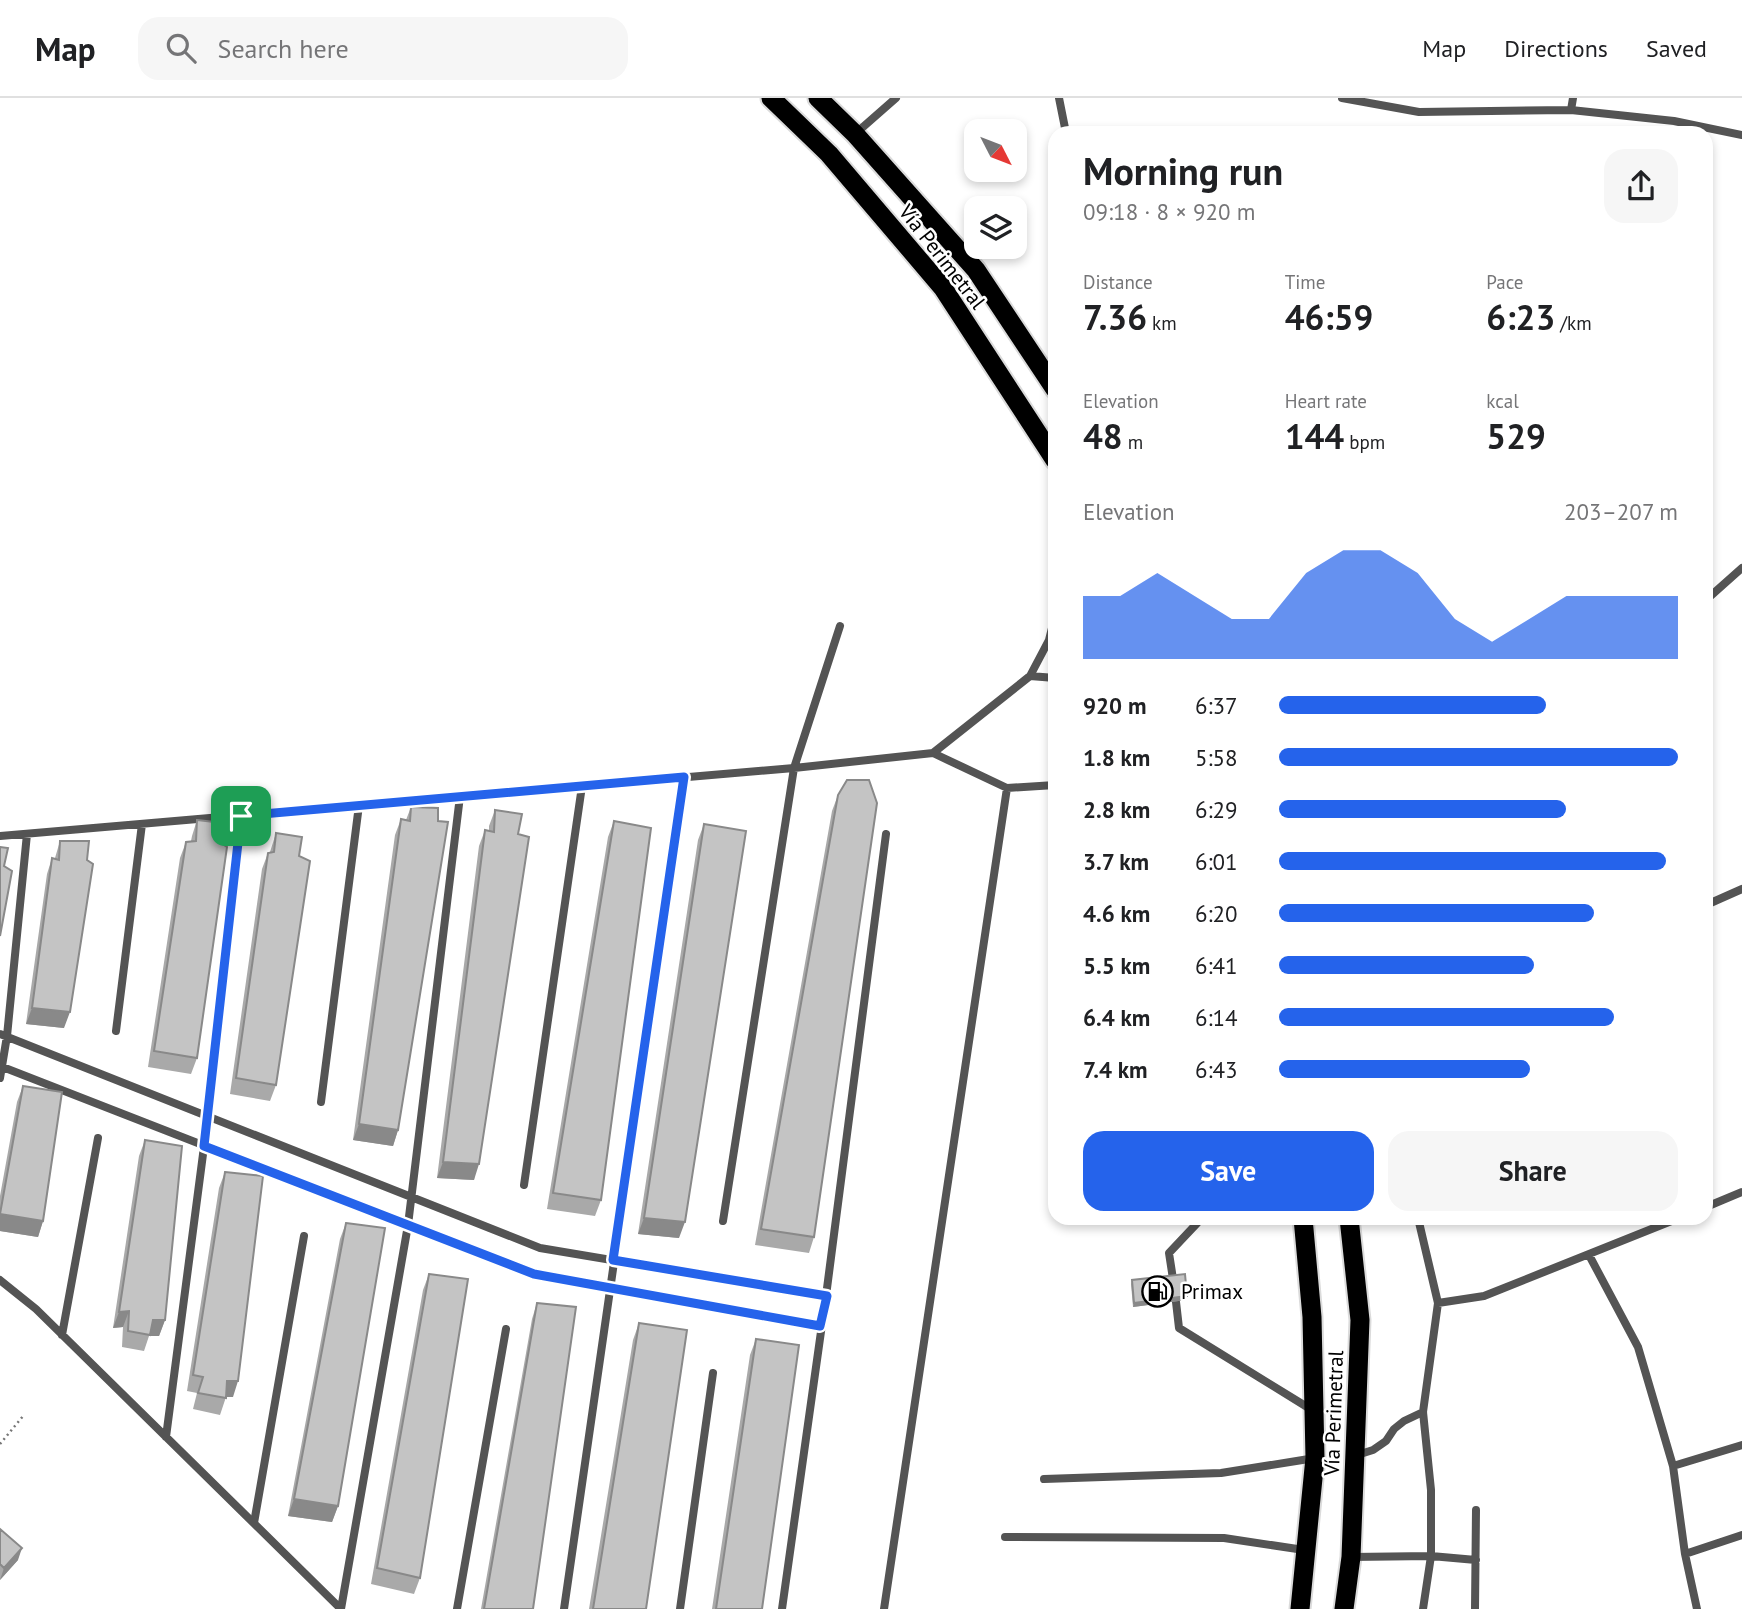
<!DOCTYPE html>
<meta charset="utf-8">
<style>
body{margin:0;font-family:"PT Sans",sans-serif;background:#f6f6f6;color:#202124;height:100vh;display:flex;flex-direction:column;font-size:26px;white-space:nowrap}
*{box-sizing:border-box;margin:0}
p{font-size:23px;color:#757577}
.icon{flex:none;width:38px;height:38px;fill:none;stroke:currentColor;stroke-width:2;stroke-linecap:round;stroke-linejoin:round}
.map{position:relative;flex:1;overflow:hidden}
.side{position:absolute;left:1048px;top:28px;width:665px;height:1099px;display:flex;flex-direction:column;background:#fff;border-radius:21px;box-shadow:0 4px 10px #0003}
.side>*{flex:none}
.needle{width:46px;rotate:132deg}
.tools{position:absolute;left:964px;top:21px;display:grid;gap:14px}
.tools a{display:grid;place-items:center;width:63px;height:63px;border-radius:14px;background:#fff;box-shadow:0 4px 10px #0003;font-size:35px}
.pin{position:absolute;display:grid;place-items:center;width:60px;height:60px;color:#fff;margin:-30px;border-radius:14px;box-shadow:0 4px 10px #0006}
.round{display:grid;place-items:center;flex:none;width:74px;height:74px;border-radius:21px;background:#f6f6f6}
.head{display:flex;align-items:center;justify-content:space-between;height:119px;padding:0 35px}
h1{font-size:38px;font-weight:600;line-height:52px}
.figures{display:grid;grid-template-columns:repeat(3,1fr);gap:10px;height:119px;padding:7px 35px}
.figures div{display:grid;align-content:center}
.figures b{font-size:35px;font-weight:600}
.figures small{font-size:19px;font-weight:400}
.figures p{font-size:19px}
.chart{height:196px;padding:14px 35px}
.chart p{display:flex;justify-content:space-between}
.chart svg{width:100%;height:126px;margin-top:7px;fill:#2563eb;opacity:.7}
.cta{display:flex;gap:14px;margin-top:auto;padding:14px 35px}
.cta a{flex:1;height:80px;border-radius:21px;background:#2563eb;color:#fff;font-size:28px;font-weight:600;line-height:80px;text-align:center}
.cta a+a{background:#f6f6f6;color:#202124}
ul{padding:0 35px;list-style:none;font-size:23px}
li{display:grid;grid-template-columns:112px 84px 1fr;align-items:center;height:52px}
li i{height:18px;border-radius:9px;background:#2563eb}
header{display:flex;align-items:center;gap:42px;box-sizing:border-box;height:98px;padding:0 35px;background:#fff;border-bottom:2px solid #e0e0e0}
header strong{font-size:33px}
nav{display:flex;gap:38px;margin-inline-start:auto;font-size:24px}
.search{width:490px;height:63px;background:#f6f6f6;display:flex;align-items:center;gap:18px;box-sizing:border-box;padding:0 24px;border-radius:21px;color:#757577;font-size:26px}
.map>svg:first-child{display:block}
.lines{fill:none;stroke-linecap:round;stroke-linejoin:round}
.trunk-casing{stroke:#dbdbdb;stroke-width:23}
.path{stroke:#767676;stroke-width:2.5;stroke-dasharray:2 3.5;stroke-linecap:butt}
.service{stroke:#545454;stroke-width:8}
.trunk{stroke:#000;stroke-width:19}
.wall{fill:#a9a9a9}
.shaded-wall{fill:#898989}
.building{fill:#c4c4c4;stroke:#898989;stroke-width:2}
.route-casing{stroke:#fff;stroke-width:14}
.route{stroke:#2563eb;stroke-width:9}
.labels{text-anchor:middle;stroke-width:5;stroke-linejoin:round;paint-order:stroke}
.street-label{font-size:21px;fill:#000;stroke:#fff}
.poi-label{font-size:21px;fill:#000;stroke:#fff;text-anchor:start}
</style>
<header>
<strong>Map</strong>
<div class="search"><svg class="icon" aria-label="search" viewBox="0 0 24 24"><circle cx="10" cy="10" r="6"/><path d="M15 15l6 6"/></svg>Search here</div>
<nav><a>Map</a><a>Directions</a><a>Saved</a></nav>
</header>
<div class="map">
<svg width="1742" height="1511" viewBox="0 0 1742 1511">
<rect width="100%" height="100%" fill="#fff"/>
<g class="lines">
<defs>
<path id="trunk" d="M771 0 829 56 943 190 1055 362
M818 0 855 36 976 172 1055 291
M1300 1511 1315 1360 1312 1219 1303 1120
M1344 1511 1351 1459 1360 1222 1349 1120"/>
</defs>
<use href="#trunk" class="trunk-casing"/>
<path class="path" d="M0 1346 24 1317"/>
<path class="service" d="M1059 0 1066 35
M1342 0 1419 14 1571 12 1674 23 1742 37
M1571 12 1573 0
M855 36 896 0
M1706 502 1742 470
M1030 578 1055 580
M933 655 1030 578 1049 542 1055 518
M0 738 794 670 933 655 1007 690 1055 687
M1706 807 1742 791
M116 933 142 726
M0 936 540 1150 826 1198
M0 968 534 1176 820 1228
M0 980 7 938 27 736
M321 1004 359 707
M524 1087 582 688
M1706 1109 1742 1094
M1418 1120 1438 1205 1484 1198 1679 1120
M723 1123 794 670 840 528
M1589 1157 1638 1249 1673 1368 1685 1456 1697 1511
M1173 1181 1169 1155 1202 1120
M0 1182 36 1211 341 1511
M1176 1204 1179 1230 1312 1312
M62 1237 98 1040
M166 1339 208 1018 241 717
M1357 1357 1373 1352 1386 1343 1394 1331 1404 1323 1423 1314
M1673 1368 1742 1347
M1044 1381 1221 1375 1315 1360
M254 1425 304 1138
M1005 1439 1224 1440 1304 1452
M1685 1456 1742 1437
M1351 1459 1431 1458 1476 1462
M341 1511 408 1127 460 698
M457 1511 506 1231
M564 1511 684 679
M680 1511 713 1275
M782 1511 826 1198 886 736
M884 1511 1007 690
M1423 1511 1431 1458V1392L1423 1314 1438 1205
M1475 1511 1476 1412"/>
<use href="#trunk" class="trunk"/>
</g>
<path class="wall" d="M838 697 814 1139 809 1155 755 1147 832 713Z
M411 709 398 1032 393 1048 353 1042 395 737 401 721 406 722Z
M495 712 518 736 474 1082 437 1080 479 748 485 732H489V728Z
M197 722 221 745 197 960 191 976 148 969 180 760 186 744 191 743 192 738Z
M614 723 601 1102 595 1118 547 1111 608 739Z
M704 726 679 1140 638 1136 698 742Z
M276 735 299 758 276 987 270 1003 230 996 262 771 268 755 270 754Z
M60 743 64 930 26 926 47 776 52 760H55Z
M23 988 43 1123 38 1139 0 1133V1098L17 1004Z
M145 1042 165 1222 159 1238H149L144 1253 122 1249 123 1229 113 1230 139 1058Z
M225 1074 233 1299H226L220 1317 193 1311 197 1295 187 1293 219 1090Z
M346 1125 338 1408 332 1424 288 1418 340 1141Z
M429 1176 420 1480 414 1496 371 1486 423 1192Z
M1132 1182 1186 1202 1133 1209 1131 1186Z
M537 1205 533 1511H481L532 1221Z
M639 1225 646 1511H589L633 1242Z
M756 1241 762 1511H712L750 1257Z
M0 1431 18 1462 0 1482Z"/>
<path class="shaded-wall" d="M32 910 70 914 64 930 26 926Z
M359 1026 398 1032 393 1048 353 1042Z
M443 1064 479 1066 474 1082 437 1080Z
M0 1116 43 1123 38 1139 0 1133Z
M644 1120 685 1124 679 1140 638 1136Z
M1187 1198 1186 1202 1133 1209 1134 1205Z
M129 1213 123 1229 113 1230 119 1214Z
M153 1222H165L159 1238H149Z
M227 1283H238L233 1299H221Z
M294 1401 338 1408 332 1424 288 1418Z
M22 1450 18 1462 0 1482 4 1470Z"/>
<path class="building" d="M847 682H869L877 705 814 1139 761 1131 838 697Z
M411 709 438 710V723L448 724 398 1032 359 1026 401 721 410 723Z
M495 712 522 716 518 736 529 739 479 1066 443 1064 485 732 494 734Z
M197 722 223 725 221 745 227 749 197 960 154 953 186 744 196 743Z
M614 723 651 730 601 1102 553 1095Z
M704 726 746 733 685 1124 644 1120Z
M276 735 302 739 299 758 310 763 276 987 236 980 268 755 274 754Z
M60 743H89L87 762 93 766 70 914 32 910 52 760 59 762Z
M0 749 8 750 4 768 12 773 0 838Z
M23 988 62 994 43 1123 0 1116Z
M145 1042 182 1048 165 1222H153L150 1237 128 1233 129 1213 119 1214Z
M225 1074 263 1078 238 1283H227L226 1300 198 1295 203 1279 193 1277Z
M346 1125 385 1130 338 1408 294 1401Z
M429 1176 468 1181 420 1480 377 1470Z
M1185 1176 1187 1198 1134 1205 1132 1182Z
M537 1205 576 1209 533 1511H484Z
M639 1225 687 1232 646 1511H593Z
M756 1241 799 1247 762 1511H716Z
M0 1431 22 1450 4 1470 0 1466Z"/>
<g class="lines">
<defs>
<path id="route" d="M684 679 613 1162 827 1198 820 1228 534 1176 204 1048 241 718Z"/>
</defs>
<use href="#route" class="route-casing"/>
<use href="#route" class="route"/>
</g>
<defs>
<symbol id="fuel-ring" viewBox="-11 -11 22 22"><circle r="9.5" fill="#fff" stroke="#000" stroke-width="1.5"/><path d="M-5.5-6h7V0h2V4h1.3V-2.5L3-4.5l.8-.8L6-3V5H2.5V1h-1V6h-7ZM-4.2-4.7v3.2H.2V-4.7Z" fill="#000"/></symbol>
</defs>
<g fill-rule="evenodd">
<use href="#fuel-ring" x="1140" y="1176" width="35" height="35"/>
</g>
<g class="labels">
<g class="street-label">
<text transform="translate(942 159) rotate(52)" y="7">Vía Perimetral</text>
<text transform="translate(1334 1315) rotate(-88)" y="7">Vía Perimetral</text>
</g>
<g class="poi-label">
<text x="1181" y="1201">Primax</text>
</g>
</g>
</svg>
<div class="tools">
<a><svg class="needle" viewBox="-14 -14 28 28"><path d="M0-13l5 13h-10z" fill="#e53935"/><path d="M0 13l5-13h-10z" fill="#757577"/></svg></a>
<a><svg class="icon" aria-label="layers" viewBox="0 0 24 24"><path d="M12 4l9 5-9 5-9-5zM3 14l9 5 9-5"/></svg></a>
</div>
<div class="pin" style="left:241px;top:718px;background:#1e9e55"><svg class="icon" aria-label="arrive" viewBox="0 0 24 24"><path d="M6 21V4h12l-3 4 3 4H6"/></svg></div>
<section class="side">
<div class="head"><div><h1>Morning run</h1><p>09:18 · 8 × 920 m</p></div><a class="round"><svg class="icon" aria-label="share" viewBox="0 0 24 24"><path d="M12 15V3M7 8l5-5 5 5M5 13v7h14v-7"/></svg></a></div>
<div class="figures">
<div><p>Distance</p><b>7.36<small> km</small></b></div>
<div><p>Time</p><b>46:59</b></div>
<div><p>Pace</p><b>6:23<small> /km</small></b></div>
</div>
<div class="figures">
<div><p>Elevation</p><b>48<small> m</small></b></div>
<div><p>Heart rate</p><b>144<small> bpm</small></b></div>
<div><p>kcal</p><b>529</b></div>
</div>
<div class="chart"><p><span>Elevation</span>203–207 m</p>
<svg viewBox="0 0 160 44" preserveAspectRatio="none"><path d="M0 44V22L10 22L20 14L30 22L40 30L50 30L60 14L70 6L80 6L90 14L100 30L110 38L120 30L130 22L140 22L150 22L160 22V44z"/></svg>
</div>
<ul>
<li><b>920 m</b>6:37<i style="width:67%"></i></li>
<li><b>1.8 km</b>5:58<i style="width:100%"></i></li>
<li><b>2.8 km</b>6:29<i style="width:72%"></i></li>
<li><b>3.7 km</b>6:01<i style="width:97%"></i></li>
<li><b>4.6 km</b>6:20<i style="width:79%"></i></li>
<li><b>5.5 km</b>6:41<i style="width:64%"></i></li>
<li><b>6.4 km</b>6:14<i style="width:84%"></i></li>
<li><b>7.4 km</b>6:43<i style="width:63%"></i></li>
</ul>
<div class="cta"><a>Save</a><a>Share</a></div>
</section>
</div>
